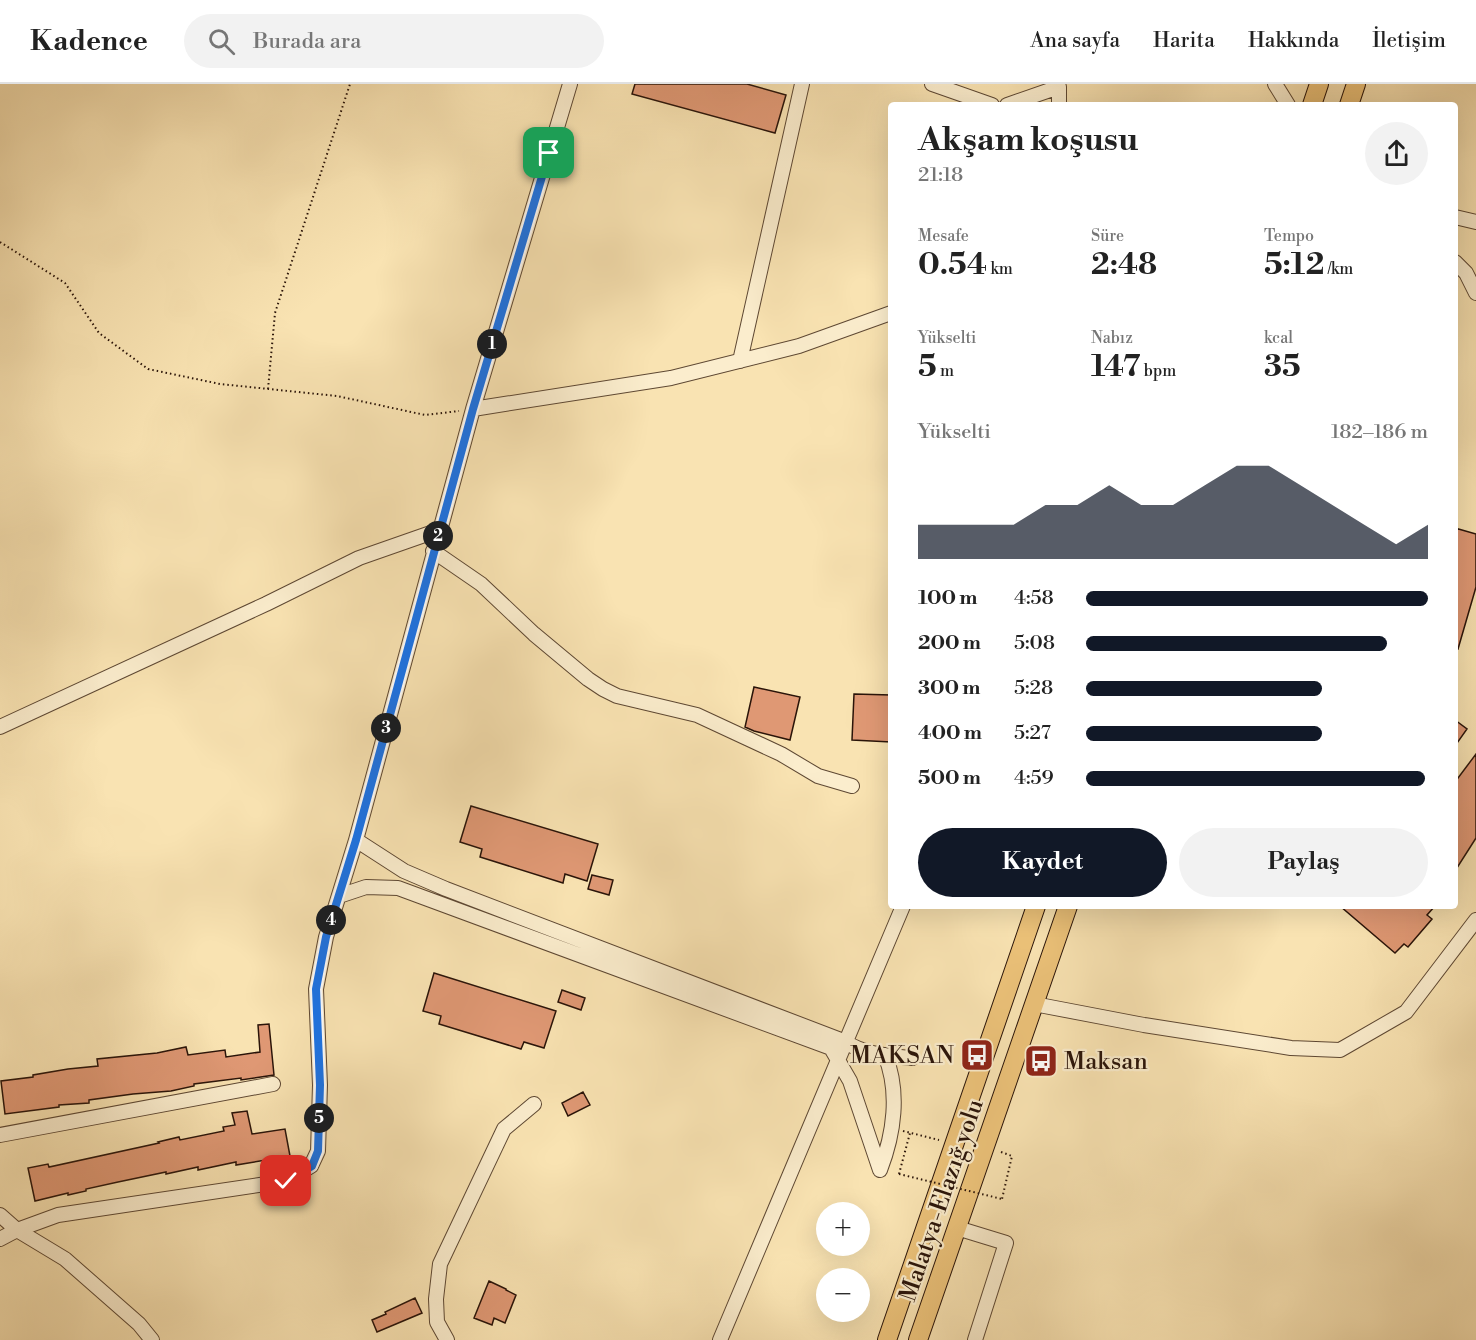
<!DOCTYPE html>
<html lang="tr">
<meta charset="utf-8">
<style>
body{margin:0;font-family:"Libre Bodoni",serif;background:#f2f2f2;color:#222;height:100vh;display:flex;flex-direction:column;font-size:22px;white-space:nowrap}
*{box-sizing:border-box;margin:0}
p{font-size:20px;color:#767676}
.icon{flex:none;width:33px;height:33px;fill:none;stroke:currentColor;stroke-width:2;stroke-linecap:round;stroke-linejoin:round}
.map{position:relative;flex:1;overflow:hidden}
.side{position:absolute;left:888px;top:18px;width:570px;height:807px;display:flex;flex-direction:column;background:#fff;border-radius:6px;box-shadow:0 6px 24px #0002}
.side>*{flex:none}
.buttons{position:absolute;left:816px;top:1118px;display:grid;gap:12px}
.buttons a{display:grid;place-items:center;width:54px;height:54px;border-radius:50%;background:#fff;box-shadow:0 6px 24px #0002;font-size:30px}
.pin{position:absolute;display:grid;place-items:center;width:51px;height:51px;color:#fff;margin:-26px;border-radius:12px;box-shadow:0 3px 9px #0006}
.km{position:absolute;width:30px;height:30px;margin:-15px;border-radius:50%;background:#222;color:#fff;font-size:16px;line-height:30px;text-align:center}
.round{display:grid;place-items:center;flex:none;width:63px;height:63px;border-radius:32px;background:#f2f2f2}
.summary{display:flex;align-items:center;justify-content:space-between;height:102px;padding:0 30px}
h1{font-size:33px;font-weight:700;line-height:45px}
.stats{display:grid;grid-template-columns:repeat(3,1fr);gap:9px;height:102px;padding:6px 30px}
.stats div{display:grid;align-content:center}
.stats b{font-size:30px;font-weight:700}
.stats small{font-size:16px;font-weight:400}
.stats p{font-size:16px}
.chart{height:168px;padding:12px 30px}
.chart p{display:flex;justify-content:space-between}
.chart svg{width:100%;height:108px;margin-top:6px;fill:#111827;opacity:.7}
.primary-button{display:flex;gap:12px;margin-top:auto;padding:12px 30px}
.primary-button a{flex:1;height:69px;border-radius:36px;background:#111827;color:#fff;font-size:24px;font-weight:700;line-height:69px;text-align:center}
.primary-button a+a{background:#f2f2f2;color:#222}
ul{padding:0 30px;list-style:none;font-size:20px}
li{display:grid;grid-template-columns:96px 72px 1fr;align-items:center;height:45px}
li i{height:15px;border-radius:8px;background:#111827}
header{display:flex;align-items:center;gap:36px;box-sizing:border-box;height:84px;padding:0 30px;background:#fff;border-bottom:2px solid #e0e0e0}
header strong{font-size:28px}
nav{display:flex;gap:33px;margin-inline-start:auto;font-size:21px}
.search{width:420px;height:54px;background:#f2f2f2;display:flex;align-items:center;gap:15px;box-sizing:border-box;padding:0 21px;border-radius:33px;color:#767676;font-size:22px}
.map>svg:first-child{display:block}
.building{fill:#df9874;stroke:#2a1409;stroke-width:1.5}
.lines{fill:none;stroke-linecap:round;stroke-linejoin:round}
.minor-casing{stroke:#5e4833;stroke-width:16}
.highway-casing{stroke:#2a1409;stroke-width:20}
.path{stroke:#2a1409;stroke-width:2;stroke-dasharray:1.5 3;stroke-linecap:butt}
.minor{stroke:#fbedcd;stroke-width:14}
.highway{stroke:#ecc279;stroke-width:18}
.path-bridge{stroke:#2a1409;stroke-width:2;stroke-dasharray:1.5 3;stroke-linecap:butt}
.route-casing{stroke:#fff;stroke-width:12}
.route{stroke:#1a73e8;stroke-width:8}
.labels{text-anchor:middle;stroke-width:4.5;stroke-linejoin:round;paint-order:stroke}
.poi-label{font-size:24px;fill:#2a1409;stroke:#fbedcd;text-anchor:end}
.street-label{font-size:24px;fill:#2a1409;stroke:#fbedcd}
</style>
<header>
<strong>Kadence</strong>
<div class="search"><svg class="icon" aria-label="search" viewBox="0 0 24 24"><circle cx="10" cy="10" r="6"/><path d="M15 15l6 6"/></svg>Burada ara</div>
<nav><a>Ana sayfa</a><a>Harita</a><a>Hakkında</a><a>İletişim</a></nav>
</header>
<div class="map">
<svg width="1476" height="1256" viewBox="0 0 1476 1256">
<rect width="100%" height="100%" fill="#f9e3b2"/>
<filter id="stains"><feTurbulence type="fractalNoise" baseFrequency=".00333" numOctaves="4"/><feColorMatrix values="0 0 0 0 .2 0 0 0 0 .09 0 0 0 0 .02 0 0 0 .5 -.17"/></filter>
<radialGradient id="worn" r=".72"><stop offset=".6" stop-color="#630" stop-opacity="0"/><stop offset="1" stop-color="#630" stop-opacity=".3"/></radialGradient>
<path class="building" d="M635 0H747L786 11 775 49 632 10Z
M1455 444 1476 450V503L1458 565 1455 564Z
M754 603 800 613 790 656 754 647 745 643Z
M854 610 891 611V658L852 656Z
M1455 636 1467 645 1455 662Z
M1476 670V754L1455 787V698Z
M471 722 598 760 587 797 565 790 563 799 480 773 482 765 460 758Z
M592 791 613 796 609 811 588 805Z
M1340 822H1435L1427 831 1432 835 1408 863 1404 860 1395 869Z
M434 889 556 927 544 964 524 958 521 965 439 940 441 932 423 927Z
M562 906 585 914 581 926 558 918Z
M269 940 274 991 241 996V994L194 1000V1002L171 1007 133 1010 89 1016V1019L59 1021V1023L5 1030 1 997 33 993V991L68 985 98 982 97 975 157 969 186 963 188 971 225 966 226 973 260 968 258 941Z
M583 1008 590 1021 568 1032 562 1019Z
M247 1027 252 1050 285 1045 290 1072 236 1081V1078L198 1086V1083L166 1090V1088L118 1098 86 1105V1107L68 1111V1109L35 1117 28 1084 48 1080 49 1083 159 1059 158 1058 179 1053 180 1056 224 1047 223 1043 235 1041 232 1029Z
M489 1197 506 1205V1206L516 1211 505 1239 494 1234 492 1241 474 1234Z
M415 1214 422 1229 377 1248 372 1236 386 1230 385 1228Z"/>
<g class="lines">
<defs>
<path id="minor" d="M932 0 992 21
M1275 0 1288 21
M1007 21 1059 3V21
M1455 133 1476 138
M1455 178 1466 189 1476 209
M740 277 802 0
M473 325 671 294 799 262 891 229
M433 467 481 500 534 550 588 595 603 605 617 612 697 631 781 670 818 692 852 702
M0 643 266 520 359 474 439 446
M356 756 404 787 446 805 846 958C864 971 891 972 912 974
M339 812 366 803 398 804 831 964 850 997 880 1086
M1034 920 1144 941 1291 964 1340 966 1406 928 1476 836
M0 1051 273 1000
M880 1086C894 1050 900 1008 885 971
M0 1131 17 1146 65 1175 139 1240 152 1256
M957 1144 1006 1159 975 1256
M0 1155 17 1146 58 1131 286 1097 311 1082 318 1067 320 1001 316 905 326 853 356 756 473 325 570 0
M447 1256 437 1238 436 1215 440 1180 504 1045 534 1020
M720 1256 903 822"/>
<path id="highway" d="M1312 21 1319 0
M1349 21 1356 0
M887 1256 1036 822
M918 1256 1068 822"/>
</defs>
<use href="#minor" class="minor-casing"/>
<use href="#highway" class="highway-casing"/>
<path class="path" d="M0 158 65 199 99 249 148 285 220 300 337 312 425 331 459 327
M268 305 275 229 350 0
M903 1047 939 1056
M1001 1068 1012 1072 1002 1115
M899 1090 910 1049"/>
<use href="#minor" class="minor"/>
<use href="#highway" class="highway"/>
<path class="path-bridge" d="M899 1090 1002 1115"/>
</g>
<g class="lines">
<defs>
<path id="route" d="M286 1097 312 1082 318 1067 320 1001 316 905 326 853 356 756 473 325 549 69"/>
</defs>
<use href="#route" class="route-casing"/>
<use href="#route" class="route"/>
</g>
<defs>
<symbol id="bus-square" viewBox="-11 -11 22 22"><rect x="-9" y="-9" width="18" height="18" rx="4" fill="#8f2418" stroke="#fbedcd"/><path d="M-5-6H5V4H4V6H2V4H-2V6H-4V4H-5ZM-3.5-4V0h7V-4ZM-3.5 1.2v1.5H-2V1.2ZM2 1.2v1.5H3.5V1.2Z" fill="#fff"/></symbol>
</defs>
<g fill-rule="evenodd">
<use href="#bus-square" x="958" y="952" width="38" height="38"/>
<use href="#bus-square" x="1022" y="958" width="38" height="38"/>
</g>
<g class="labels">
<g class="poi-label">
<text x="954" y="979">MAKSAN</text>
<text x="1064" y="985" text-anchor="start">Maksan</text>
</g>
<g class="street-label">
<text transform="translate(941 1116) rotate(-71)" y="8">Malatya-Elazığ yolu</text>
</g>
</g>
<rect width="100%" height="100%" filter="url(#stains)"/>
<rect width="100%" height="100%" fill="url(#worn)"/>
</svg>
<div class="buttons">
<a>+</a>
<a>−</a>
</div>
<div class="pin" style="left:549px;top:69px;background:#1e9e55"><svg class="icon" aria-label="arrive" viewBox="0 0 24 24"><path d="M6 21V4h12l-3 4 3 4H6"/></svg></div>
<div class="pin" style="left:286px;top:1097px;background:#d93025"><svg class="icon" aria-label="check" viewBox="0 0 24 24"><path d="M5 12l5 5 9-10"/></svg></div>
<b class="km" style="left:492px;top:260px">1</b>
<b class="km" style="left:438px;top:452px">2</b>
<b class="km" style="left:386px;top:644px">3</b>
<b class="km" style="left:331px;top:836px">4</b>
<b class="km" style="left:319px;top:1034px">5</b>
<section class="side">
<div class="summary"><div><h1>Akşam koşusu</h1><p>21:18</p></div><a class="round"><svg class="icon" aria-label="share" viewBox="0 0 24 24"><path d="M12 15V3M7 8l5-5 5 5M5 13v7h14v-7"/></svg></a></div>
<div class="stats">
<div><p>Mesafe</p><b>0.54<small> km</small></b></div>
<div><p>Süre</p><b>2:48</b></div>
<div><p>Tempo</p><b>5:12<small> /km</small></b></div>
</div>
<div class="stats">
<div><p>Yükselti</p><b>5<small> m</small></b></div>
<div><p>Nabız</p><b>147<small> bpm</small></b></div>
<div><p>kcal</p><b>35</b></div>
</div>
<div class="chart"><p><span>Yükselti</span>182–186 m</p>
<svg viewBox="0 0 160 44" preserveAspectRatio="none"><path d="M0 44V30L10 30L20 30L30 30L40 22L50 22L60 14L70 22L80 22L90 14L100 6L110 6L120 14L130 22L140 30L150 38L160 30V44z"/></svg>
</div>
<ul>
<li><b>100 m</b>4:58<i style="width:100%"></i></li>
<li><b>200 m</b>5:08<i style="width:88%"></i></li>
<li><b>300 m</b>5:28<i style="width:69%"></i></li>
<li><b>400 m</b>5:27<i style="width:69%"></i></li>
<li><b>500 m</b>4:59<i style="width:99%"></i></li>
</ul>
<div class="primary-button"><a>Kaydet</a><a>Paylaş</a></div>
</section>
</div>
